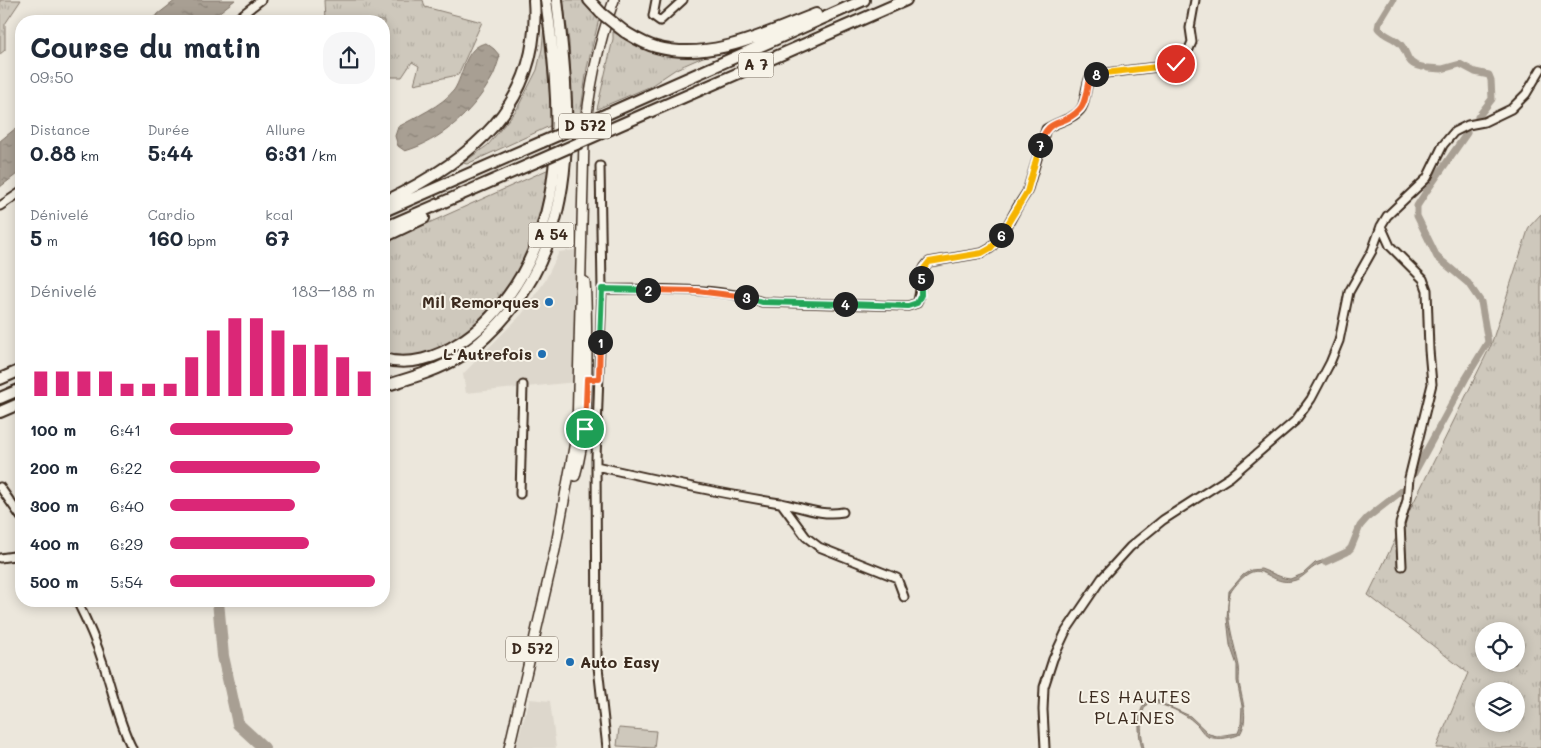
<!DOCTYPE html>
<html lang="fr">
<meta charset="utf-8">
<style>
body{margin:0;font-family:Mali,sans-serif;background:#f6f6f7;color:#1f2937;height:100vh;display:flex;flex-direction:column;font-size:19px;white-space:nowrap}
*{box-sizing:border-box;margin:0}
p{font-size:16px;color:#747a83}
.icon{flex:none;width:28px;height:28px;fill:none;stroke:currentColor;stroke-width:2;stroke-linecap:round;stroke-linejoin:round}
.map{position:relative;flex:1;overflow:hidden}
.drawer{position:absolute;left:15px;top:15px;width:375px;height:592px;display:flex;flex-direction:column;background:#fff;border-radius:20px;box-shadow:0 2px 12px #0003}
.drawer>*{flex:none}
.buttons{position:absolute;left:1475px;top:622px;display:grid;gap:10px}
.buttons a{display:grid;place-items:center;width:50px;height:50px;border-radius:50%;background:#fff;box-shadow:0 2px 12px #0003;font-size:25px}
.pin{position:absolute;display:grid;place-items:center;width:42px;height:42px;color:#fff;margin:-21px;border:2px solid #fff;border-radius:50%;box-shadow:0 1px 5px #0007}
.km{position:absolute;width:25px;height:25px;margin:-12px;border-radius:50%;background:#222;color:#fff;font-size:14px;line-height:25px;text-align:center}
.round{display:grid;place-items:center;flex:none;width:52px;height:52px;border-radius:20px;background:#f6f6f7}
.headline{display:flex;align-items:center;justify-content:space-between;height:85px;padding:0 15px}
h1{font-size:28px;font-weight:700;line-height:38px}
.stats{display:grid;grid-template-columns:repeat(3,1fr);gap:8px;height:85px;padding:5px 15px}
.stats div{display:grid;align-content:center}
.stats b{font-size:21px;font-weight:700}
.stats small{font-size:14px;font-weight:400}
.stats p{font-size:14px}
.chart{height:140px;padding:10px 15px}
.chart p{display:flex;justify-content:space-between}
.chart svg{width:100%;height:90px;margin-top:5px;stroke:#db2777;stroke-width:6}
ul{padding:0 15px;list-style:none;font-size:16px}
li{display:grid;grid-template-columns:80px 60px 1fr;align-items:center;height:38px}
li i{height:12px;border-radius:6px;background:#db2777}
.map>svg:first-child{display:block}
.built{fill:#ddd7cc}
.grass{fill:url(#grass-tufts);stroke:#84796d;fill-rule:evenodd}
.pitch{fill:#cec8bc;stroke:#84796d}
.water{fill:url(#water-ripples);stroke:#7c7064}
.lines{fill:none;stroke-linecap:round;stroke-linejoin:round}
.canal{stroke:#a89f93;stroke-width:7}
.river{stroke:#a89f93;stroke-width:12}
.minor-casing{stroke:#3b2a1e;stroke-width:11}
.major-casing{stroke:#3b2a1e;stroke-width:12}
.highway-casing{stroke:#3b2a1e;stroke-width:14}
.minor{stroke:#f7f3e8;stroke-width:7}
.major{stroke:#f7f3e8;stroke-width:9}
.highway{stroke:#f7f3e8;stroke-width:10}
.highway-bridge-casing{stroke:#3b2a1e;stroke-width:14;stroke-linecap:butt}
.highway-bridge{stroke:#f7f3e8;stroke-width:10}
.split-1-casing{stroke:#fff;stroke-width:10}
.split-2-casing{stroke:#fff;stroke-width:10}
.split-3-casing{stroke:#fff;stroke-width:10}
.split-4-casing{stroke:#fff;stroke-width:10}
.split-5-casing{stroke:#fff;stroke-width:10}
.split-6-casing{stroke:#fff;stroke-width:10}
.split-7-casing{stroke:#fff;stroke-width:10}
.split-8-casing{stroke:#fff;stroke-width:10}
.split-9-casing{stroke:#fff;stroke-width:10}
.split-1{stroke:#f0652b;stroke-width:6}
.split-2{stroke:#22a559;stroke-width:6}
.split-3{stroke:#f0652b;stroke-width:6}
.split-4{stroke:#22a559;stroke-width:6}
.split-5{stroke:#22a559;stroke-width:6}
.split-6{stroke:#f5b400;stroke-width:6}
.split-7{stroke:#f5b400;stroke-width:6}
.split-8{stroke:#f0652b;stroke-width:6}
.split-9{stroke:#f5b400;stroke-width:6}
.poi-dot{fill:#1f6fb2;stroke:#f7f3e8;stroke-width:2}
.labels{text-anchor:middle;stroke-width:4;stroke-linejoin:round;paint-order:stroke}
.shield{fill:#f7f3e8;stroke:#73665b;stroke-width:1}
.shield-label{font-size:15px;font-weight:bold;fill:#3b2a1e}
.poi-label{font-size:16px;font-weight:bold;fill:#3b2a1e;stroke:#f7f3e8;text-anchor:end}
.neighbourhood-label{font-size:18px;letter-spacing:1px;fill:#3b2a1e;stroke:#f7f3e8}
</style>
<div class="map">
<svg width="1541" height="748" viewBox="0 0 1541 748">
<defs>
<pattern id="grass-tufts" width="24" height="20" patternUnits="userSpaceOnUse" patternTransform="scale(1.25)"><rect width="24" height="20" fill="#cec8bc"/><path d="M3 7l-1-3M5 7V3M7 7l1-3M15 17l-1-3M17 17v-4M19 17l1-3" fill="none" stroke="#b2aca1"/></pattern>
<pattern id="water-ripples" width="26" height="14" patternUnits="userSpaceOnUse" patternTransform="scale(1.25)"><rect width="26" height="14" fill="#a89f93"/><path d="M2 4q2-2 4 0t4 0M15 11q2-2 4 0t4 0" fill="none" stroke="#8a8277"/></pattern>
</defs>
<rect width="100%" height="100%" fill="#ece7dc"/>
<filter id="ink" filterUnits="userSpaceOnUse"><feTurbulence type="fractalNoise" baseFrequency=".02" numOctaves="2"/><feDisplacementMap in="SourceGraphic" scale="10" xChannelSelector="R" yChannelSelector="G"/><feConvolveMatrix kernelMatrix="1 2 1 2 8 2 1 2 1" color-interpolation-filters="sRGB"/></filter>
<g filter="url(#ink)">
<path class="built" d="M575 250 576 382 466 393 463 374 522 314 545 281 559 252Z
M530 699 550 701 556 748H515Z"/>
<path class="grass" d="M0 0H21L5 24V50L0 54Z
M324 0H423L425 7 482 22 458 75 414 84 419 66 412 62 402 77H384V21H325Z
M563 0H584L599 19 587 68 580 116 573 119 569 42Z
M544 24 552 125 467 164 463 163 488 145 517 109 537 70 542 49Z
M613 32 643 47 726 50 727 52 703 57 676 69 649 87 597 109 613 39Z
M549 169C544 196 539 224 528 250 505 304 450 369 384 353V243Z
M1541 214V748H1436L1468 673 1368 595 1491 345 1529 227ZM1484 631H1516V664H1484ZM1484 691H1516V724H1484Z"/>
<path class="pitch" d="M619 728 656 731 654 748 617 746Z"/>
<path class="water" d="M176 0H235L208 21H149Z
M486 43 494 49 500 56C497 64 495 74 490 81 472 113 440 141 405 151L398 146 395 136 398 127C414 118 443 105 454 90 464 75 464 47 486 43Z
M21 124V171L0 187V141Z
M1339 556C1333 562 1326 561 1318 565 1308 569 1304 579 1292 581 1266 586 1261 551 1232 590 1221 606 1236 649 1239 666 1240 671 1239 676 1239 681 1241 698 1250 718 1240 734 1233 738 1217 740 1209 737 1203 735 1200 727 1195 723 1185 713 1164 704 1149 702 1138 711 1141 736 1144 748H1142C1138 736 1136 706 1149 700L1157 701V699L1159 702 1190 716 1209 734 1217 736 1238 733 1241 725 1242 706 1237 681V665L1230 645 1227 618 1229 591 1243 575 1251 570 1261 569 1284 578 1290 579 1303 574 1315 563Z"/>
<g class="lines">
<path class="canal" d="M1393 0 1379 23 1378 28C1383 35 1392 37 1398 42 1410 51 1403 64 1422 67
M1428 68 1442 69 1460 64 1475 72 1489 75 1491 80 1492 99 1478 117
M1412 477 1466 378 1488 342 1481 302 1468 283 1437 257 1417 216V206L1426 192 1467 133
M1325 562 1347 552 1351 548 1360 526 1367 518 1403 490"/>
<path class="river" d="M218 601 223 656 238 724 264 748"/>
<defs>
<path id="minor" d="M656 0 653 16 660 21 683 0
M234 21 261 0
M600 166 602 289 596 458 597 658 607 748
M0 206 21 192
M1381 226 1390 246 1423 279 1427 290 1429 350 1432 384 1409 478 1407 500 1400 524 1402 566
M602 289C650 290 718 286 762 302L908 306 917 303C923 289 917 272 929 262L982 253 991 248 1006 228 1018 206 1027 192 1046 129C1057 121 1078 119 1083 105 1086 95 1086 86 1090 77L1097 74 1166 66 1176 64 1186 56 1192 42 1190 28 1195 0
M596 466C657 480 718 493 780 503 802 507 820 516 843 512
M0 487 21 517
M520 494 523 385
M781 503 806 537 819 547 897 578 904 597
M0 558 21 555
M77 601C87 621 96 641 103 663 113 691 118 721 132 748
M1045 748 1043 710 1044 687 1053 659 1066 631 1102 578 1130 547 1163 520 1230 477 1295 421 1311 399 1330 363 1339 341 1349 292 1372 251 1381 226 1387 216 1427 178 1443 145 1454 132 1468 125 1484 122 1511 109 1526 94 1541 69"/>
<path id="major" d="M575 476C587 434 587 392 587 348 586 326 587 304 585 282
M509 748 555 550 577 431 584 140C589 90 597 47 614 0"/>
<path id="highway" d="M589 0 601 13
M625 32C635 38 644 44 656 47 711 62 766 33 816 14
M607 114 864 0
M606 131 906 0
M384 202C470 161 542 105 534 0
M384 211 542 142
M384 228 538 161
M384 237 424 218
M384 359C409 367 438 357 459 343 479 331 494 315 508 296 570 212 560 98 546 0
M0 379 21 370
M384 386C411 378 437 371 461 356 482 343 498 326 513 307 581 219 569 103 557 0
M0 398 21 389
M0 412 21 403"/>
</defs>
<use href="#minor" class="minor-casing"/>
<use href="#major" class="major-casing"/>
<use href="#highway" class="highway-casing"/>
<use href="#minor" class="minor"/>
<use href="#major" class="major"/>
<use href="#highway" class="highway"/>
<defs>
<path id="highway-bridge" d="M601 13 625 32
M542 142 607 114
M538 161 606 131"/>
</defs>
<use href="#highway-bridge" class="highway-bridge-casing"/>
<use href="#highway-bridge" class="highway-bridge"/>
</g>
</g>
<g class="lines" filter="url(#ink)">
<defs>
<path id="split-1" d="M585 429 587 379H599L600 342"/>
<path id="split-2" d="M600 342 602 289 648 290"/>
<path id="split-3" d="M648 290 697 291 746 297"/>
<path id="split-4" d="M746 297 762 302 845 304"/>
<path id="split-5" d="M845 304 908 306 917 303 921 295V278"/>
<path id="split-6" d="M921 278 922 271 929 262 982 253 991 248 1001 235"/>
<path id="split-7" d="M1001 235 1027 192 1040 145"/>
<path id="split-8" d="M1040 145C1048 115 1063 128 1079 110 1087 103 1086 86 1090 76L1096 74"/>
<path id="split-9" d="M1096 74 1166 66 1176 64"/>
</defs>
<use href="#split-1" class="split-1-casing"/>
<use href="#split-2" class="split-2-casing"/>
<use href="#split-3" class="split-3-casing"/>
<use href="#split-4" class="split-4-casing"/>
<use href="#split-5" class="split-5-casing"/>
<use href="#split-6" class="split-6-casing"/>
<use href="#split-7" class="split-7-casing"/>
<use href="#split-8" class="split-8-casing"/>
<use href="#split-9" class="split-9-casing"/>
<use href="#split-1" class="split-1"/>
<use href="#split-2" class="split-2"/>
<use href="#split-3" class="split-3"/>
<use href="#split-4" class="split-4"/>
<use href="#split-5" class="split-5"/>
<use href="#split-6" class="split-6"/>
<use href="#split-7" class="split-7"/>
<use href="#split-8" class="split-8"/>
<use href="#split-9" class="split-9"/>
</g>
<g class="poi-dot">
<circle cx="549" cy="302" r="5"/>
<circle cx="542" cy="354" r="5"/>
<circle cx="570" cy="662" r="5"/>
</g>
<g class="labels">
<g class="shield">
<rect x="738.5" y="52.5" width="35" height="25" rx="4"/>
<rect x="559" y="113.5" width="52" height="25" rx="4"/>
<rect x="528.5" y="222.5" width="45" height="25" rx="4"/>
<rect x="506" y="636.5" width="52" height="25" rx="4"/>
</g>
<g class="shield-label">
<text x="756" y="70">A 7</text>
<text x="585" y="131">D 572</text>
<text x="551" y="240">A 54</text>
<text x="532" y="654">D 572</text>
</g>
<g class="poi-label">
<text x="539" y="308">Mil Remorques</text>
<text x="532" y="360">L'Autrefois</text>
<text x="580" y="668" text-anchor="start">Auto Easy</text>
</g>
<g class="neighbourhood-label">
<text x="1135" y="703">LES HAUTES<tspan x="1135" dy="21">PLAINES</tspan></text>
</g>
</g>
</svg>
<div class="buttons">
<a><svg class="icon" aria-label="locate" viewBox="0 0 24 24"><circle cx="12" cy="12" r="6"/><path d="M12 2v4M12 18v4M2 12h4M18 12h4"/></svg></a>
<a><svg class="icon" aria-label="layers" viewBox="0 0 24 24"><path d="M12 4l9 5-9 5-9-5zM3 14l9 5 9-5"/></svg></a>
</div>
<div class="pin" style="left:585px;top:429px;background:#1e9e55"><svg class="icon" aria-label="arrive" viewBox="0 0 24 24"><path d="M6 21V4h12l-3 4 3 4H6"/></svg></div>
<div class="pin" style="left:1176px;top:64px;background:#d93025"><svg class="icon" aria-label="check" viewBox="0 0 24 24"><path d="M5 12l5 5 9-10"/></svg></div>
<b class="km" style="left:600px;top:342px">1</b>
<b class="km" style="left:648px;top:290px">2</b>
<b class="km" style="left:746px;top:297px">3</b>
<b class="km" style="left:845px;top:304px">4</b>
<b class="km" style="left:921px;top:278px">5</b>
<b class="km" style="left:1001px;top:235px">6</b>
<b class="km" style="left:1040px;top:145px">7</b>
<b class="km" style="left:1096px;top:74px">8</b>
<section class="drawer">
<div class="headline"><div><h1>Course du matin</h1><p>09:50</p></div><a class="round"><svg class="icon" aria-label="share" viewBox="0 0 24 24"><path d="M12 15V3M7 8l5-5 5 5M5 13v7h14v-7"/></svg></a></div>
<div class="stats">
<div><p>Distance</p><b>0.88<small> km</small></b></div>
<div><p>Durée</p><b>5:44</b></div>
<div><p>Allure</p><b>6:31<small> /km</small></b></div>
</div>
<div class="stats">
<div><p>Dénivelé</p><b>5<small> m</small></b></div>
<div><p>Cardio</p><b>160<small> bpm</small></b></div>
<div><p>kcal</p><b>67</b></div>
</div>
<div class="chart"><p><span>Dénivelé</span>183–188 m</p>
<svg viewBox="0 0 160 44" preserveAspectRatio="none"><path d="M5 44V32M15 44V32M25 44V32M35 44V32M45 44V38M55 44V38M65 44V38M75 44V25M85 44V12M95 44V6M105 44V6M115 44V12M125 44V19M135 44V19M145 44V25M155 44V32"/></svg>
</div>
<ul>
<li><b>100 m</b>6:41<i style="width:60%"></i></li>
<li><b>200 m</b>6:22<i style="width:73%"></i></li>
<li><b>300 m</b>6:40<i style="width:61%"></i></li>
<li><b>400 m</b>6:29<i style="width:68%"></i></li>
<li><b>500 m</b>5:54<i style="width:100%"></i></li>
</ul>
</section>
</div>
